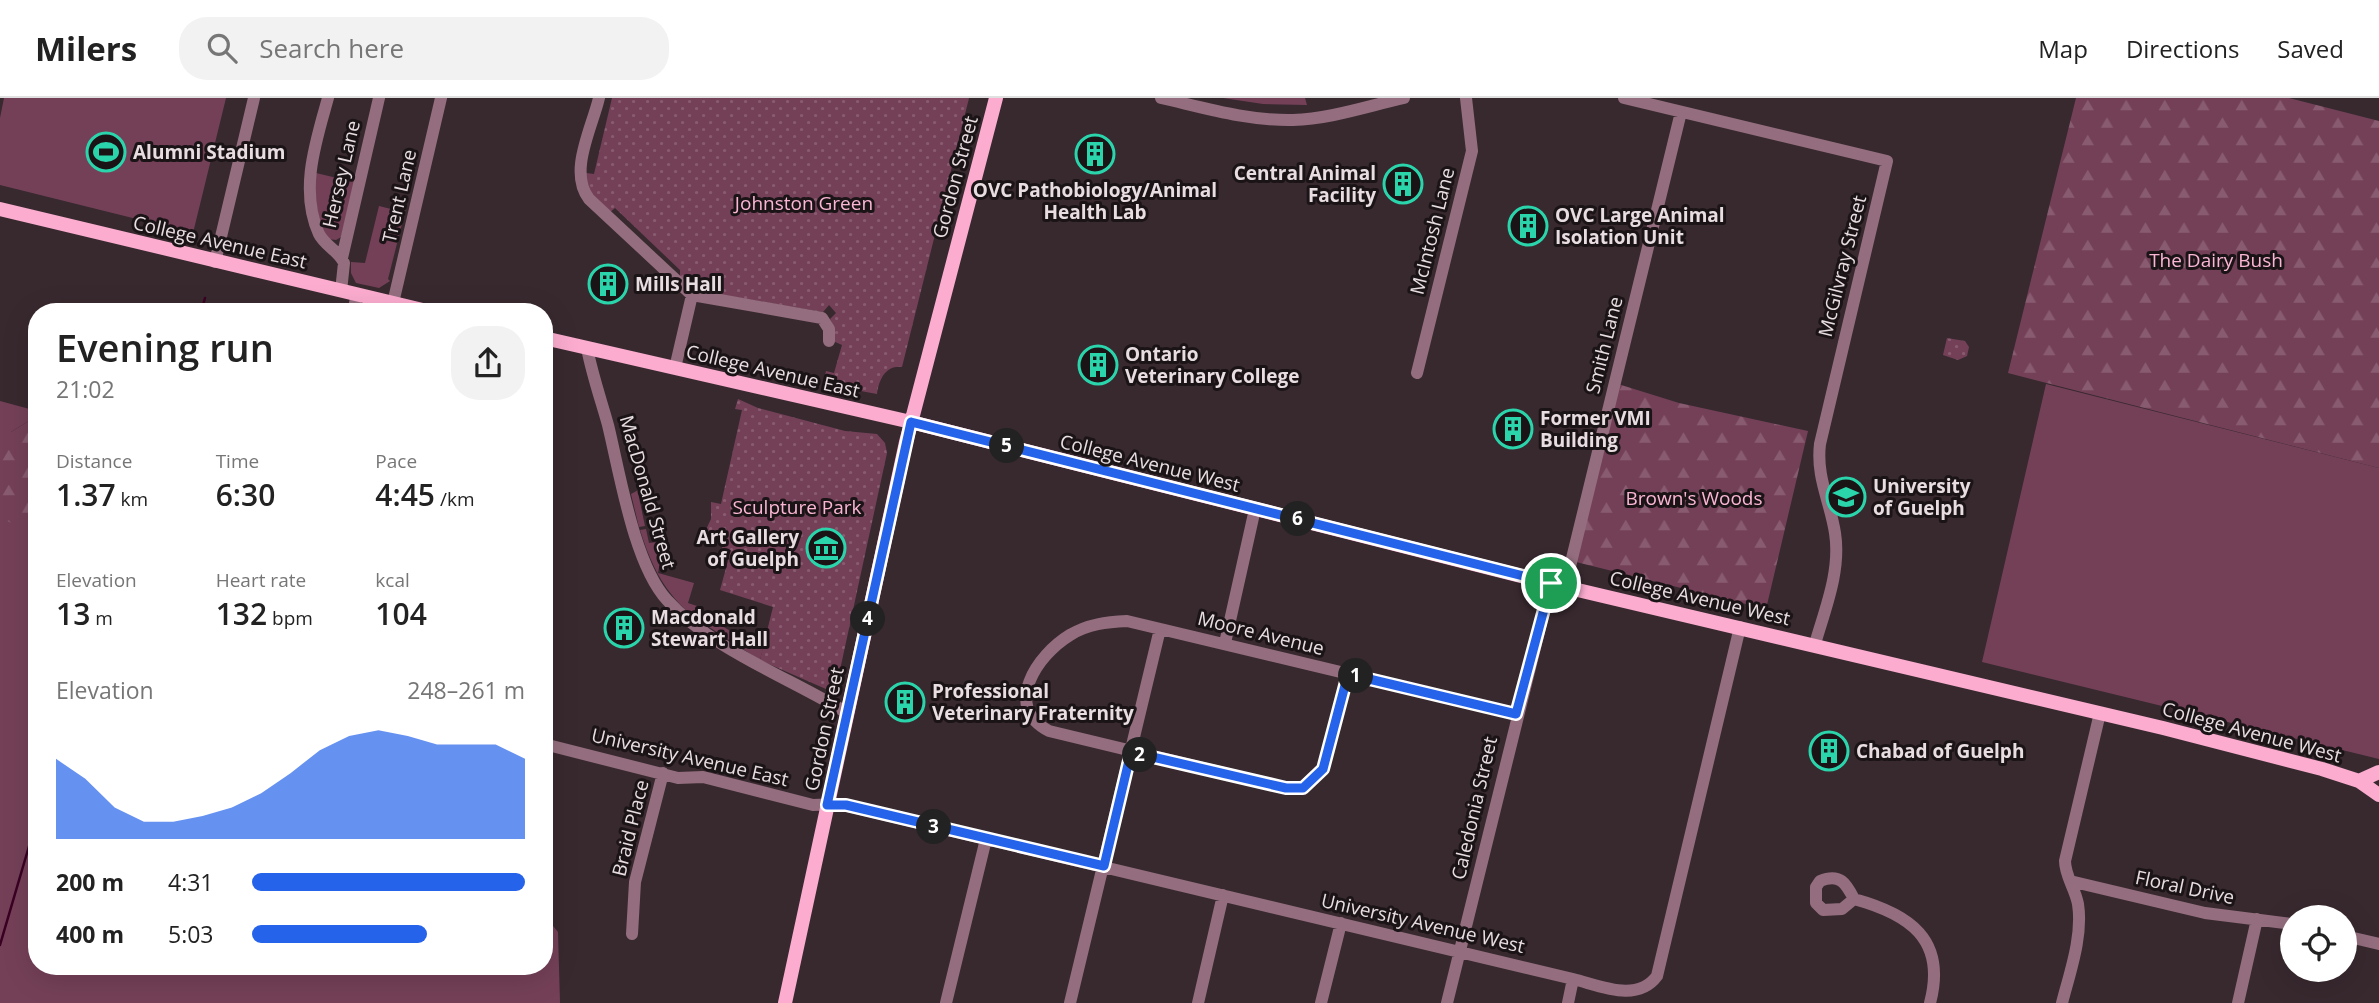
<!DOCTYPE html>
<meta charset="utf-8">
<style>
body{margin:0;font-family:"Open Sans",sans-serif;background:#f2f2f2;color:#222;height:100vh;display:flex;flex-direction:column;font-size:26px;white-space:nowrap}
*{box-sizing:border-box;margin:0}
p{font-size:23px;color:#767676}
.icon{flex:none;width:38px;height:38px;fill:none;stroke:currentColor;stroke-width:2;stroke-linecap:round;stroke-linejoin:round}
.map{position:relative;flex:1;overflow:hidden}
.sheet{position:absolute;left:28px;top:205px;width:525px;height:672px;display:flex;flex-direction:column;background:#fff;border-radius:28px;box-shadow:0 7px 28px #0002}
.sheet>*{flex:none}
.fabs{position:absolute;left:2280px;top:807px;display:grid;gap:14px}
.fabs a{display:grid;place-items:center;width:77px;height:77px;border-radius:50%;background:#fff;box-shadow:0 7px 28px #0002;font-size:35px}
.pin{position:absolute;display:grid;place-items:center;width:60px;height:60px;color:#fff;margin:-30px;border:4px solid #fff;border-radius:50%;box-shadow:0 2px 7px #0007}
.km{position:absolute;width:35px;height:35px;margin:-18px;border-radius:50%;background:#222;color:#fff;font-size:19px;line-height:35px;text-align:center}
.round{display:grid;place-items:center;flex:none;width:74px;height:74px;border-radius:28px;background:#f2f2f2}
.summary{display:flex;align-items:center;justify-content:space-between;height:119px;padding:0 28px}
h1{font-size:38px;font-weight:600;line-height:52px}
.figures{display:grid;grid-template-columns:repeat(3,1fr);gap:10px;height:119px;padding:7px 28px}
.figures div{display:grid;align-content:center}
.figures b{font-size:30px;font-weight:600}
.figures small{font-size:19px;font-weight:400}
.figures p{font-size:19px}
.chart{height:196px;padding:14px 28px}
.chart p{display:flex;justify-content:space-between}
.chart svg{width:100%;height:126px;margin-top:7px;fill:#2563eb;opacity:.7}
ul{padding:0 28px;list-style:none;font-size:23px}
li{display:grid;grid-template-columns:112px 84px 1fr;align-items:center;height:52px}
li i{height:18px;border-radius:9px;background:#2563eb}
header{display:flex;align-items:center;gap:42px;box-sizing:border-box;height:98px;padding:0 35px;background:#fff;border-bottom:2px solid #e0e0e0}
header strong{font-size:33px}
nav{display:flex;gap:38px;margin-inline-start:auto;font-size:24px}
.search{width:490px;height:63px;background:#f2f2f2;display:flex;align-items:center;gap:18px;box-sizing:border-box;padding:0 24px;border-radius:28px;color:#767676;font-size:26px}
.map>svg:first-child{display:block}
.grass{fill:#744058}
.forest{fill:url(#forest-firs)}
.park{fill:url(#park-dots)}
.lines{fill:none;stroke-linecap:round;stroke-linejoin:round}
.stream{stroke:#3a0022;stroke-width:2.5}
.minor{stroke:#946e7e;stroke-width:12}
.major{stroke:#fbaccf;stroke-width:14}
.route-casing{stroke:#fff;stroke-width:14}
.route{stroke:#2563eb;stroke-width:9}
.labels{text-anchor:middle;stroke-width:6;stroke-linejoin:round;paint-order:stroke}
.poi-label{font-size:19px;font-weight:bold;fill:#e8dee2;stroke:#1b1417;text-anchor:start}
.street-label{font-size:19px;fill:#e8dee2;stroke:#1b1417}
.park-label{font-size:19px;fill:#fbb6d4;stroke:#1b1417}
</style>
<header>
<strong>Milers</strong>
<div class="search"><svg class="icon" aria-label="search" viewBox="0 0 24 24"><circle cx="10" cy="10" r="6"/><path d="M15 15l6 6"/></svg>Search here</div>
<nav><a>Map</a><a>Directions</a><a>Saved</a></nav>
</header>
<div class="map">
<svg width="2379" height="905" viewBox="0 0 2379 905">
<defs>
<pattern id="forest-firs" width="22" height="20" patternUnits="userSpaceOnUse" patternTransform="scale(1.75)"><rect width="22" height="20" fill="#744058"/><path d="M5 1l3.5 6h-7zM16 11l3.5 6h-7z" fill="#885b70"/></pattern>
<pattern id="park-dots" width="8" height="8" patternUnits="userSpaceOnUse" patternTransform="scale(1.75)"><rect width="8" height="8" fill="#744058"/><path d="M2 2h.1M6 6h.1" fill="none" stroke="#885b70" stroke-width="1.8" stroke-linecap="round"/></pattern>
</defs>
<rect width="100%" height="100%" fill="#38292f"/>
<path class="grass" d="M4 0H226L193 135 0 87V20Z
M1223 0H1305L1307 7 1263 6Z
M316 75 341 81 356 77 341 139 336 142 328 141C317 120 313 98 316 75Z
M393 103 407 106 388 181 390 183 379 190 356 185 351 175V164L365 165 379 108 391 111Z
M2046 286 2379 370V661L1982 564Z
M0 303 37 313V318L11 334 37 401V868H544V817L558 834 560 905H0Z
M644 389 646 393 638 395 645 428 639 429 631 396Z
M646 431 649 445 657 444 663 448 658 475 694 485 688 505 697 508 694 514H688C662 490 651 466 640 432Z
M707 518 714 519V523L745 542 765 543 760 562 709 529 704 523Z"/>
<path class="forest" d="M2076 0H2289L2379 23V370L2008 275Z
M1618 286 1679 305 1808 333 1766 511 1576 464Z
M37 318V436L0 420V354L11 334Z"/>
<path class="park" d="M612 0H969L902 269C886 267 879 281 877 296L823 286 826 273 834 275 842 247 833 243 834 229 830 221 836 215 829 207 823 214 698 193 680 179V172L615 110 609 115 589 94 586 75 594 76Z
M1947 240 1965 243 1969 249 1967 258 1958 262 1943 257Z
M738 301 758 310 845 333 877 336 885 345 887 355 835 595 760 562 773 509 720 492 731 452 722 450 723 443 703 438 711 421V404L721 406 742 312 735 311Z"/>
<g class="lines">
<path class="stream" d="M201 214 205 200
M0 847 37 721"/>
<path class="minor" d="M328 0C316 43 299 92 319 136 325 148 339 153 344 165L341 193
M599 0C592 30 568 74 589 101L692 197 822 220 829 231V243
M1161 0C1205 10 1248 23 1293 22 1330 21 1368 8 1404 0
M1624 0 1887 63 1820 346C1816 379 1830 403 1835 435 1841 473 1825 511 1815 546
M342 160 379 0
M215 164 254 0
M393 205 441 0
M353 214 357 196
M587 250C592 276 601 302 608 327 620 376 634 466 667 502 711 551 792 581 847 615
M675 270 692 197
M1417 275 1472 53 1466 0
M1565 489 1681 14
M1225 545 1255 411
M1348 576 1323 671 1303 689 1286 690 1049 633C1002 609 1037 557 1070 537 1088 526 1107 524 1127 523L1516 616
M544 646 678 680 703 679 813 707 839 706 1573 881C1601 888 1637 905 1657 878L1740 529
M2070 783 2205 815 2292 826
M1854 801 1842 811 1823 812 1816 805V789L1820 783C1840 775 1846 785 1854 801 1909 816 1947 841 1930 905
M632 836 635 784 663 675
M2345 838 2379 846
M946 905 986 741
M1070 905 1160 531
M1198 905 1223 797
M1321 905 1341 825
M1447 905 1551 485
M1568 905 1573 881
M2062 905C2070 874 2083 838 2078 806 2075 790 2065 778 2065 763L2100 615
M2238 905 2257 821"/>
<path class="major" d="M0 111 431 214
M544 240 911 324 1565 489 2163 630 2322 671 2359 683 2379 697
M2359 683 2379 674
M785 905 906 344 996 0"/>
</g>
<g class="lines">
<defs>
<path id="route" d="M911 324 1551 485 1516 616 1348 576 1323 671 1303 690H1286L1131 654 1104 768 846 707H827Z"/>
</defs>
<use href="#route" class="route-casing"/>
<use href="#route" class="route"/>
</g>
<defs>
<symbol id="stadium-ring" viewBox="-11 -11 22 22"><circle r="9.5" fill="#1b1417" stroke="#2bd5ac" stroke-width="1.5"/><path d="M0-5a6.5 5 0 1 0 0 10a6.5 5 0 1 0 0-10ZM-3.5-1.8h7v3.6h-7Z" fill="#2bd5ac"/></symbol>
<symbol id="building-ring" viewBox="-11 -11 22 22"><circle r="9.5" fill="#1b1417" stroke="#2bd5ac" stroke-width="1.5"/><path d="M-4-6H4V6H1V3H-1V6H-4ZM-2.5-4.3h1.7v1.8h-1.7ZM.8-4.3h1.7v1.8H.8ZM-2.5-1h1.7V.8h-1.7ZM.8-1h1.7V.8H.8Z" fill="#2bd5ac"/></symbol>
<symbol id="university-ring" viewBox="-11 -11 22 22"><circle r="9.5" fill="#1b1417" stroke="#2bd5ac" stroke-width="1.5"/><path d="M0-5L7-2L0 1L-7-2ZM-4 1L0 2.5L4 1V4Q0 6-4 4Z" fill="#2bd5ac"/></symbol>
<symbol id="museum-ring" viewBox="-11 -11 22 22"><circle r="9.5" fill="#1b1417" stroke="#2bd5ac" stroke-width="1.5"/><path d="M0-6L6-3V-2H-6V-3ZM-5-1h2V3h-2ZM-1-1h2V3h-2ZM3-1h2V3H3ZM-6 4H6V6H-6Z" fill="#2bd5ac"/></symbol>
</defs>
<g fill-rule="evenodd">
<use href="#stadium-ring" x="84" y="32" width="44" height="44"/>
<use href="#building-ring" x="1073" y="34" width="44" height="44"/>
<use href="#building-ring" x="1381" y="64" width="44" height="44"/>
<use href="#building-ring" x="1506" y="106" width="44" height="44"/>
<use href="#building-ring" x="586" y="164" width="44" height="44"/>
<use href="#building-ring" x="1076" y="245" width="44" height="44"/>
<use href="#building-ring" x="1491" y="309" width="44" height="44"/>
<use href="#university-ring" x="1824" y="377" width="44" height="44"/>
<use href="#museum-ring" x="804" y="428" width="44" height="44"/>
<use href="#building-ring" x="602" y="508" width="44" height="44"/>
<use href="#building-ring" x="883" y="582" width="44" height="44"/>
<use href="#building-ring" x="1807" y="631" width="44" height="44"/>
</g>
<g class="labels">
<g class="poi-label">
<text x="133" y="61">Alumni Stadium</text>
<text x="1376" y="82" text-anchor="end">Central Animal<tspan x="1376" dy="22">Facility</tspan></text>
<text x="1095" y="99" text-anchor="middle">OVC Pathobiology/Animal<tspan x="1095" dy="22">Health Lab</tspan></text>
<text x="1555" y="124">OVC Large Animal<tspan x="1555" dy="22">Isolation Unit</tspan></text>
<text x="635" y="193">Mills Hall</text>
<text x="1125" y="263">Ontario<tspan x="1125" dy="22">Veterinary College</tspan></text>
<text x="1540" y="327">Former VMI<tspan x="1540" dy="22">Building</tspan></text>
<text x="1873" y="395">University<tspan x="1873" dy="22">of Guelph</tspan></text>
<text x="799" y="446" text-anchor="end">Art Gallery<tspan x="799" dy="22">of Guelph</tspan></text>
<text x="651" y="526">Macdonald<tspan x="651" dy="22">Stewart Hall</tspan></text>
<text x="932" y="600">Professional<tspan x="932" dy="22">Veterinary Fraternity</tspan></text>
<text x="1856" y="660">Chabad of Guelph</text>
</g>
<g class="street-label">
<text transform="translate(341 76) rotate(-77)" y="7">Hersey Lane</text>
<text transform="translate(955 79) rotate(-75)" y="7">Gordon Street</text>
<text transform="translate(399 98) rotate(-77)" y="7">Trent Lane</text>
<text transform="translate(1432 133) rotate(-76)" y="7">McIntosh Lane</text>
<text transform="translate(220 144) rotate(13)" y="7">College Avenue East</text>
<text transform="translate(1842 168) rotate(-76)" y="7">McGilvray Street</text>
<text transform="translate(1604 247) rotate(-76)" y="7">Smith Lane</text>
<text transform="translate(773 273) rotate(13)" y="7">College Avenue East</text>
<text transform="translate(1150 365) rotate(14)" y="7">College Avenue West</text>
<text transform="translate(648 394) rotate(74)" y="7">MacDonald Street</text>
<text transform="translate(1700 500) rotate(13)" y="7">College Avenue West</text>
<text transform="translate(1261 535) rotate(14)" y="7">Moore Avenue</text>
<text transform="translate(824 631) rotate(-78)" y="7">Gordon Street</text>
<text transform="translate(2252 634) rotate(15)" y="7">College Avenue West</text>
<text transform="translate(690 659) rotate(13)" y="7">University Avenue East</text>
<text transform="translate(1474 710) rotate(-77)" y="7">Caledonia Street</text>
<text transform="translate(630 730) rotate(-76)" y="7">Braid Place</text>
<text transform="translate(2185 789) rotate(12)" y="7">Floral Drive</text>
<text transform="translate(1423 825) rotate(13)" y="7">University Avenue West</text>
</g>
<g class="park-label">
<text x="804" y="112">Johnston Green</text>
<text x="2216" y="169">The Dairy Bush</text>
<text x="1694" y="407">Brown's Woods</text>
<text x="797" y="416">Sculpture Park</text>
</g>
</g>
</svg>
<div class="fabs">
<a><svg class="icon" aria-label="locate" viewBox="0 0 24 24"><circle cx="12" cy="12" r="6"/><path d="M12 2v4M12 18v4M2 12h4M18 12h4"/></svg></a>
</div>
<div class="pin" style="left:1551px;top:485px;background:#1e9e55"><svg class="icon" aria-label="arrive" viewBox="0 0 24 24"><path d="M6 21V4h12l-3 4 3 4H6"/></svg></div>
<b class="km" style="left:1356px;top:578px">1</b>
<b class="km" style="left:1140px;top:657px">2</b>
<b class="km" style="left:934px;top:729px">3</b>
<b class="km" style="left:868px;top:521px">4</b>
<b class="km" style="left:1007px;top:348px">5</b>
<b class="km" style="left:1298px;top:421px">6</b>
<section class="sheet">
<div class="summary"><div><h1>Evening run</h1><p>21:02</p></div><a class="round"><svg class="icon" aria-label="share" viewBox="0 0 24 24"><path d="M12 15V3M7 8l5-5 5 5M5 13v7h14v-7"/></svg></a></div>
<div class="figures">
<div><p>Distance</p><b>1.37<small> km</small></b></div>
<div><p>Time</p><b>6:30</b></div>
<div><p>Pace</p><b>4:45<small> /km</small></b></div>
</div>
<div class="figures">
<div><p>Elevation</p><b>13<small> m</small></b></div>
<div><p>Heart rate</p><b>132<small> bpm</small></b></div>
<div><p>kcal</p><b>104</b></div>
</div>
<div class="chart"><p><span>Elevation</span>248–261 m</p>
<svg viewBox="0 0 160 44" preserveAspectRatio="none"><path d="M0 44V16L10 23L20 33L30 38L40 38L50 36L60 33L70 28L80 21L90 13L100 8L110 6L120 8L130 11L140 11L150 11L160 16V44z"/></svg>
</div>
<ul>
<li><b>200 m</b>4:31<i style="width:100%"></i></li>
<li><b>400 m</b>5:03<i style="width:64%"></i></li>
</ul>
</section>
</div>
